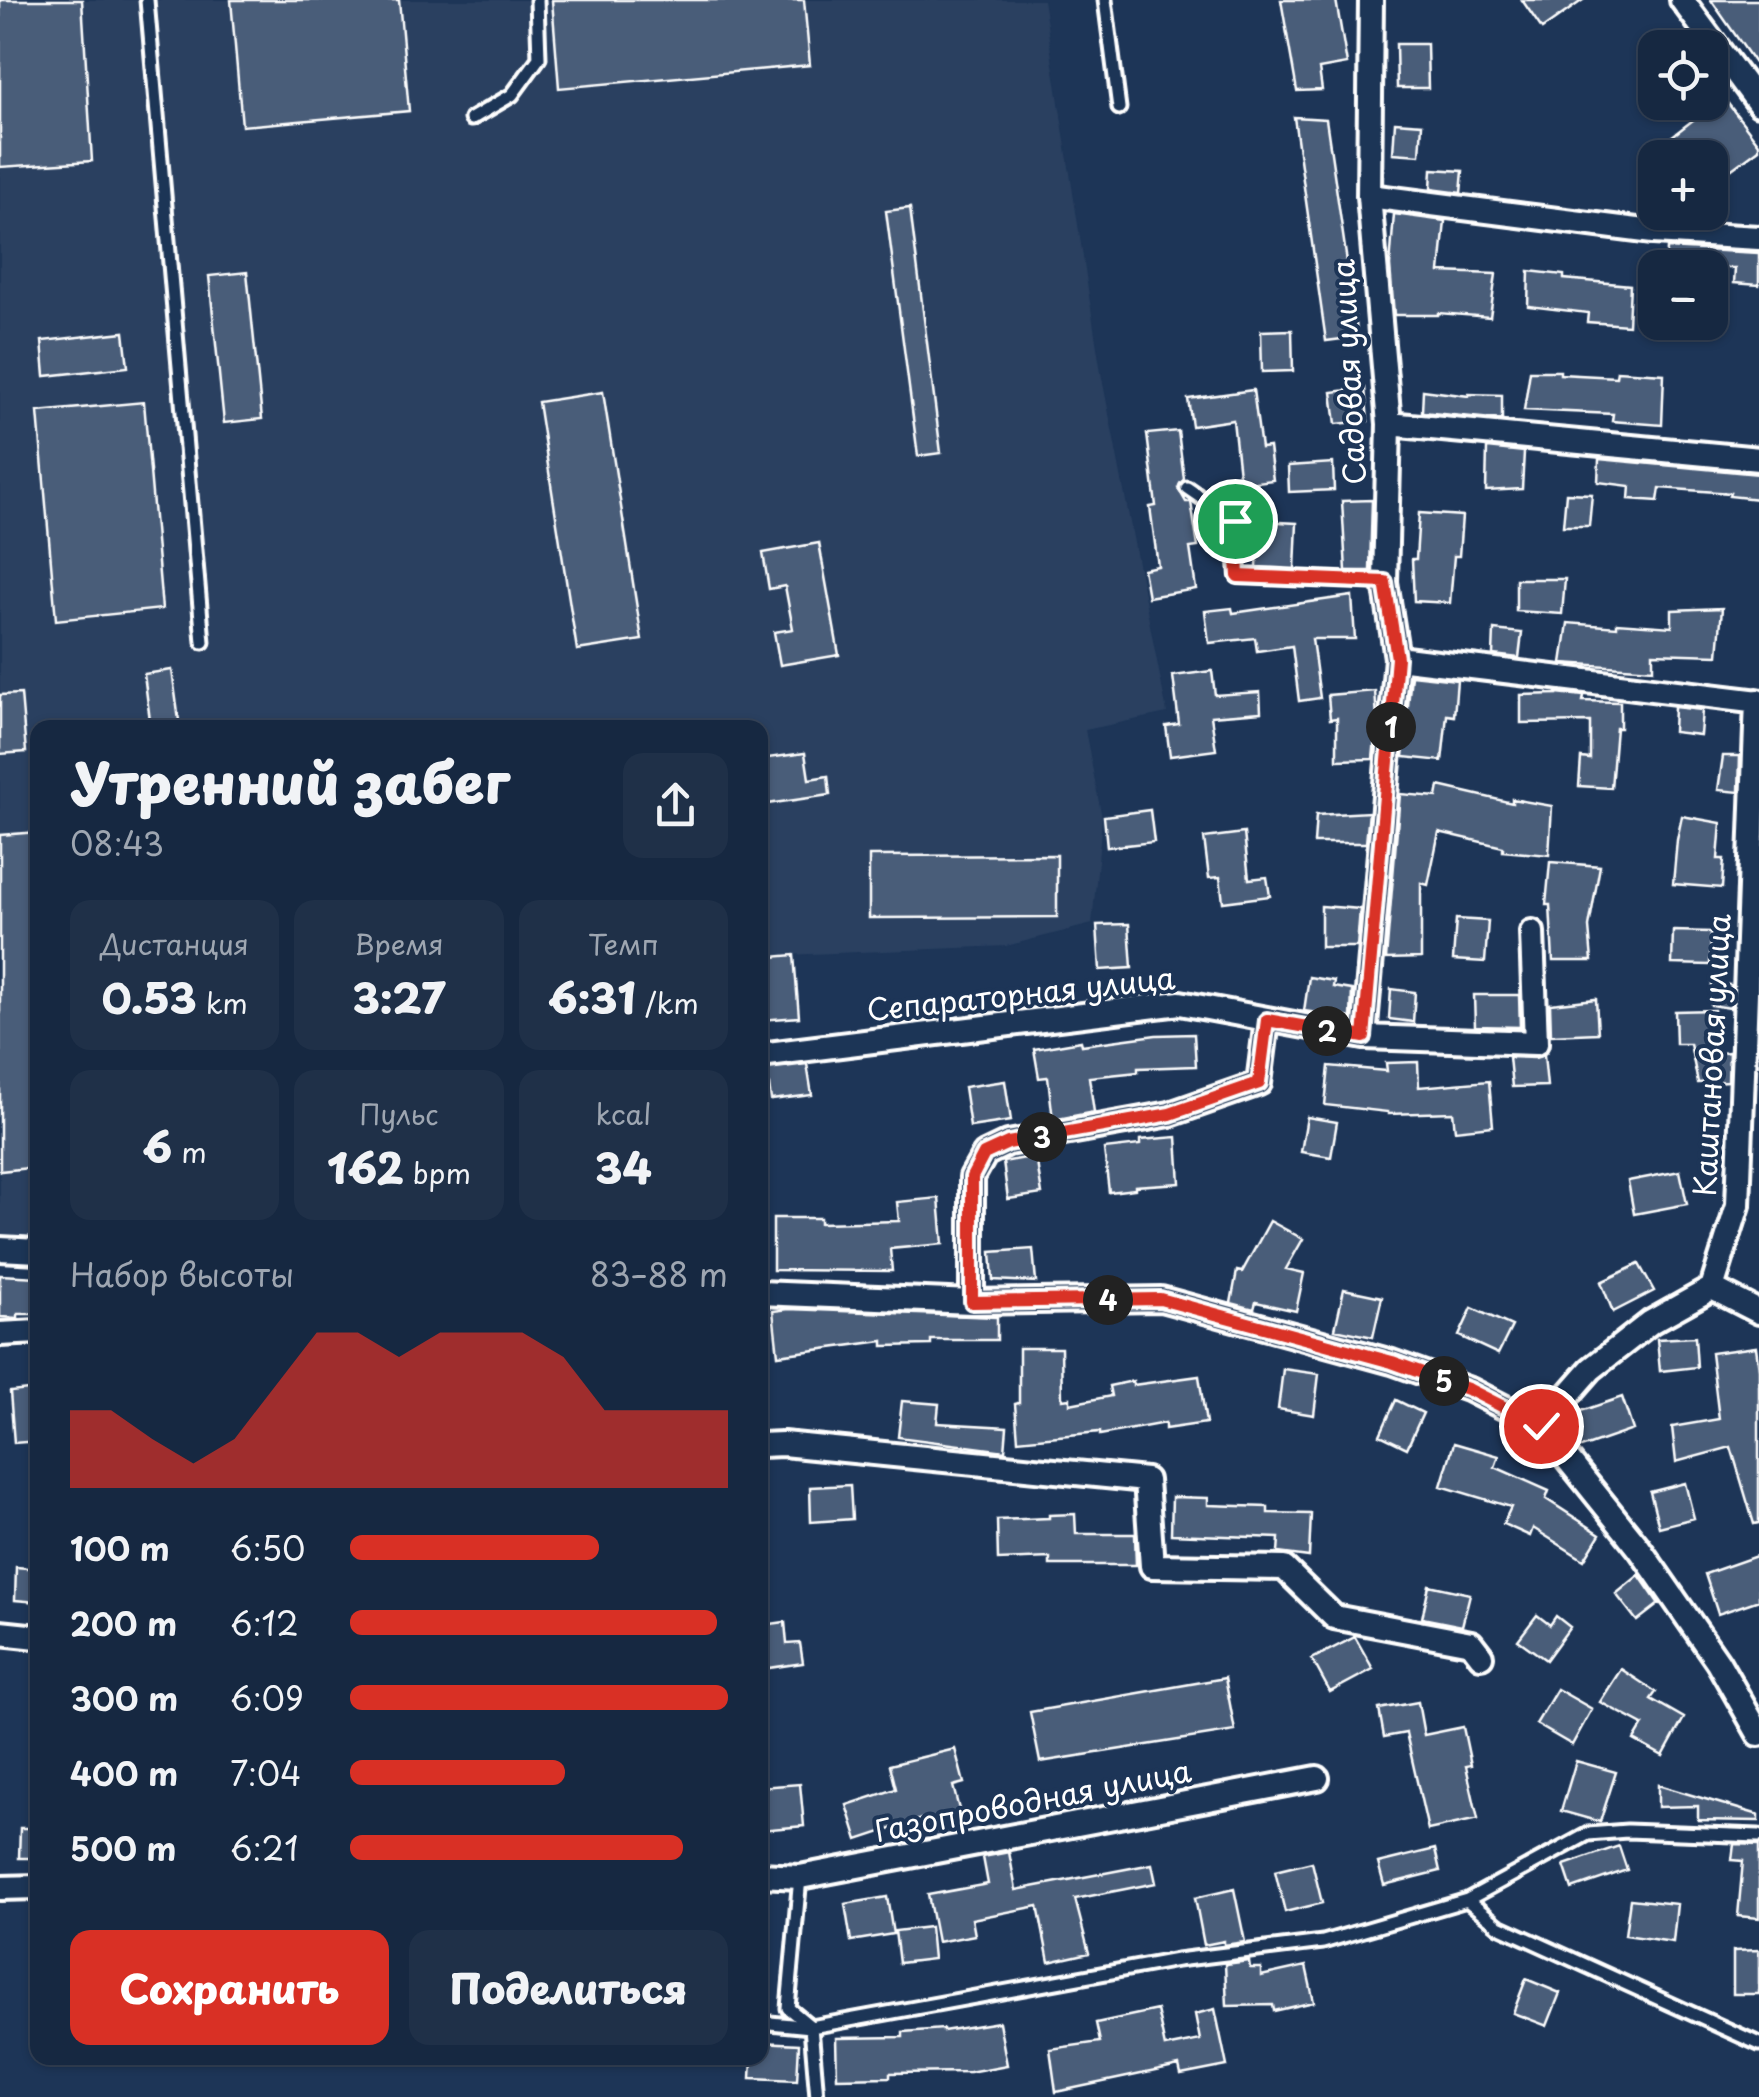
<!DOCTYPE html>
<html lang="ru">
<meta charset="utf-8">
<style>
body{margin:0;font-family:"Playpen Sans",sans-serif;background:#1f3048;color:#f1f3f6;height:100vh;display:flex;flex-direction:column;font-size:38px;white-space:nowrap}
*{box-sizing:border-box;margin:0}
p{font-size:32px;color:#9ea6b1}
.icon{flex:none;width:55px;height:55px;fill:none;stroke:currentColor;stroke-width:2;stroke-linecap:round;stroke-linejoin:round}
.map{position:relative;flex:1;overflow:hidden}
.details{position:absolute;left:30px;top:720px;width:738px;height:1345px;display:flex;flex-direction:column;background:#162841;border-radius:20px;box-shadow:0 2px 8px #0004,0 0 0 2px #35445a}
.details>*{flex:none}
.controls{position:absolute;left:1638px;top:30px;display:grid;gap:20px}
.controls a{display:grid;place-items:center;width:90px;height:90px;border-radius:20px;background:#162841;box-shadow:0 2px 8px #0004,0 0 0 2px #35445a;font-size:50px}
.pin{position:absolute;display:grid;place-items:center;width:85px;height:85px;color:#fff;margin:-42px;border:5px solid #fff;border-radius:50%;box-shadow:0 2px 10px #0007}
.km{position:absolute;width:50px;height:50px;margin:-25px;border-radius:50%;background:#222;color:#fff;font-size:28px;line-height:50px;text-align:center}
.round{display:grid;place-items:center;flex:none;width:105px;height:105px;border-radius:20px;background:#1f3048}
.overview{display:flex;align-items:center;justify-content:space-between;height:170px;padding:0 40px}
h1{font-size:55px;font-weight:800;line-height:75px}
.metrics{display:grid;grid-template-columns:repeat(3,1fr);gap:15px;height:170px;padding:10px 40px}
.metrics div{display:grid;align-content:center;border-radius:20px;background:#1f3048;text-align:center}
.metrics b{font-size:42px;font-weight:800}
.metrics small{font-size:28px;font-weight:400}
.metrics p{font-size:28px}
.chart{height:280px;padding:20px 40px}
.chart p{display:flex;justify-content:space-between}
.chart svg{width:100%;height:180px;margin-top:10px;fill:#d93025;opacity:.7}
.action{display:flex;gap:20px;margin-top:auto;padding:20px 40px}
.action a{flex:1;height:115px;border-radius:20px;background:#d93025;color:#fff;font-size:40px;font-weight:800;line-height:115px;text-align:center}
.action a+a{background:#1f3048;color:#f1f3f6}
ul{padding:0 40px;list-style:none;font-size:32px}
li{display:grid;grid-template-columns:160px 120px 1fr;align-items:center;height:75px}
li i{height:25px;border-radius:12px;background:#d93025}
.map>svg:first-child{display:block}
.built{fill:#2a4161}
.building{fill:#4a5d79;stroke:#fff;stroke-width:2.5}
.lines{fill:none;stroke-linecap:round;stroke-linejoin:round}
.lane-casing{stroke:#fff;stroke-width:19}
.street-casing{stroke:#fff;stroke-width:30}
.lane{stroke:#1d3557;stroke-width:11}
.street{stroke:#1d3557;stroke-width:22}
.route-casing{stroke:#fff;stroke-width:20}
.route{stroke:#d93025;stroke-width:12}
.labels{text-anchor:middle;stroke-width:8;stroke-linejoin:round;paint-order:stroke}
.street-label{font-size:30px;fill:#fff;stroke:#1d3557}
</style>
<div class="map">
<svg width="1759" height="2097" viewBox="0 0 1759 2097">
<rect width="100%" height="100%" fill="#1d3557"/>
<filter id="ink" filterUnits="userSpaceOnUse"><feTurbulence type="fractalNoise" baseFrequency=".01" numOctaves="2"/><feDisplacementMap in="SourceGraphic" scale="20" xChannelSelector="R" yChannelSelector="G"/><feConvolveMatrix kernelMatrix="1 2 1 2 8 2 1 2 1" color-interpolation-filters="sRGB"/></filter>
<g filter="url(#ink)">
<path class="built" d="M0 0H1043L1101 373 1167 713 1085 730 1102 818 1092 924 1006 946 760 956V728H38L37 1236H0Z"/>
<path class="building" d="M0 0H82L92 161 0 167Z
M231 0H399L409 111 242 126Z
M552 0H804L810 65 559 88Z
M1281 0H1336L1347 64 1319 69 1322 90 1297 91Z
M1522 0H1583L1542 29Z
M1711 0H1759V69Z
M1396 44H1427L1428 88H1397Z
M1723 97 1759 144V149L1710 185V158H1687L1671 137Z
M1294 117 1326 119 1358 337 1326 341Z
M1395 122 1422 124 1420 155 1393 153Z
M1432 169 1463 171 1461 193 1431 189Z
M910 208 941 453 918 456 886 211Z
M1394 214 1445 221 1440 272 1496 274 1490 317 1438 313V315H1394L1390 266Z
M1667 248 1759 253V285L1734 283 1735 268H1666Z
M1529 271 1564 275V279L1630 285 1628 325 1587 322 1588 313 1528 306Z
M247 272 262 419 224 423 209 276Z
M1292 330 1293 371 1262 372 1261 331Z
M124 332 128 367 45 376 42 341Z
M1530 371H1560V374L1616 377 1617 371 1664 374 1662 425 1612 421 1613 414 1524 410Z
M1365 388 1368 421 1336 424 1332 392Z
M1253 390 1261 448 1269 447 1273 480 1240 484 1233 420 1192 426 1188 399Z
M1423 390 1469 396V394L1502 395V420L1422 412Z
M603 392 642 640 577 650 538 402Z
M144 402 162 609 56 620 38 412Z
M1178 431 1184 479 1178 488 1186 502H1191L1198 547 1190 548 1196 589 1148 597 1143 569 1158 566 1150 507 1156 506 1147 434Z
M1487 448 1524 452 1522 489 1486 491Z
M1599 459 1759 474V499L1729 496 1730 493 1660 488 1658 501 1629 499 1630 486 1598 482Z
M1333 463 1334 490 1289 492 1288 466Z
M1566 493 1592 494 1589 526H1563Z
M1372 500 1370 571H1346L1342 501Z
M1419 513 1462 516 1459 556H1454L1450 603 1414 601 1412 559H1416Z
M1259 521 1297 523 1295 569 1257 567Z
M819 543 839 655 780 665 774 632 793 629 785 586 769 589 763 553Z
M1516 579H1565L1562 614 1516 611Z
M1352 596 1355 639H1312L1320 698 1299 701 1292 646 1257 651 1255 638 1209 643 1205 611 1232 608 1233 613Z
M1722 608 1718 655 1653 653V669L1562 663 1568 623 1617 627V623L1672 627V610Z
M1494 630 1522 633 1519 658 1493 655Z
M172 670 180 728H151L144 674Z
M1212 671 1215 695 1260 692 1261 712 1211 716 1216 750 1170 756 1166 726 1179 724 1173 676Z
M1411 675 1457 680 1454 716 1447 715 1442 761 1403 757Z
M1375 691 1377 718 1373 759 1337 760V718L1330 719 1328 695Z
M1557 693 1584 696 1583 701 1620 702V728H1616L1611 788 1579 786 1581 758 1590 759V722L1521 723V695L1557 694Z
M21 694 26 752 0 754V695Z
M1674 707 1702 710 1700 735 1673 732Z
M805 753 809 779 828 776 830 795 760 805V759Z
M1723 756H1740L1739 792 1718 790Z
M1439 786 1512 803V799L1552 806 1549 855 1503 851V847L1439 832 1428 885 1421 883V958L1386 959 1400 794 1437 797Z
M1150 810 1154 842 1107 847 1104 816Z
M1369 812 1366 843H1314L1316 815Z
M1682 816 1721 823 1718 859H1724L1722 888 1673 884 1677 840Z
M38 832V1167L0 1171V835Z
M1244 833 1249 879 1267 877 1270 896 1223 902 1220 877 1209 878 1204 838Z
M1057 855V917L869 918V856Z
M1550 862 1600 866 1589 927 1592 961H1553L1550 905H1546Z
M1321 906 1360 909 1357 947H1321Z
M1456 919 1488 921 1485 962 1453 960Z
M1129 924 1132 968 1100 970 1097 925Z
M1673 931 1711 932 1710 965 1672 964Z
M794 955 799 1017 760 1020V958Z
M1309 977 1334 981 1333 987 1352 990 1351 1018 1304 1011Z
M1712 983 1731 985 1730 1008 1711 1005Z
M1391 989 1415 992 1413 1022 1389 1019Z
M1474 995H1519L1520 1027 1475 1026Z
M1596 999 1598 1033 1551 1035 1550 1004Z
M1714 1010 1715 1054 1729 1052 1728 1081 1698 1083 1690 1044H1676L1675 1011Z
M1194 1034 1196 1066 1138 1068V1072L1089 1077 1094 1112 1053 1120 1048 1077 1039 1078 1034 1049 1081 1041 1082 1045 1156 1035Z
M1544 1055 1547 1086 1512 1087 1509 1057 1535 1058Z
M1418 1062 1419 1087 1489 1081 1493 1126 1455 1130 1453 1112 1388 1114V1112L1325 1105 1329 1066 1387 1071 1386 1063Z
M807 1064 812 1095 771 1100 767 1069Z
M1005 1081 1011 1121 970 1127 964 1087Z
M1307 1117 1337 1122 1331 1157 1301 1152Z
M1177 1137 1180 1183 1135 1186V1189L1109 1192 1104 1149 1140 1145V1140Z
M1036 1156 1042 1194 1008 1199 1003 1162Z
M1680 1171 1687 1204 1634 1214 1628 1181Z
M939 1198 943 1244 890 1249 892 1271 773 1270V1218H820V1223L899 1221 897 1202Z
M1270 1221 1303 1239 1286 1269 1304 1273 1296 1311 1256 1302 1254 1309 1231 1303 1237 1271 1242 1272Z
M1033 1249 1036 1282 993 1280 991 1252Z
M1639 1264 1654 1291 1613 1312 1601 1282Z
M0 1275 38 1277V1314H18V1318L0 1317Z
M1344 1289 1382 1297 1373 1337 1335 1329Z
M1472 1308 1512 1326 1498 1354 1459 1336Z
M789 1309 997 1317V1340H931V1345L883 1346V1341L778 1355 773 1311Z
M1695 1337 1697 1367 1660 1371 1657 1339Z
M1756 1347 1759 1369V1523L1754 1524 1731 1447 1676 1462 1672 1427 1719 1419 1711 1353Z
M1019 1348H1061L1062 1399 1070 1398V1404L1111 1396 1109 1386 1133 1381V1385L1199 1376 1206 1423 1165 1429V1423L1100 1435V1432L1018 1440 1015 1404 1019 1403Z
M1283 1369 1319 1374 1314 1415 1278 1409Z
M38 1389V1441L14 1443 10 1392Z
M1622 1397 1633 1430 1578 1449 1567 1435 1563 1423 1572 1414Z
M1396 1400 1423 1413 1407 1448 1380 1435Z
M902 1401 939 1404 937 1423 1007 1427 1005 1451 898 1437Z
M1454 1443 1499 1456 1495 1467 1549 1491 1546 1499 1600 1534 1584 1560 1533 1528 1530 1536 1503 1524 1511 1507 1441 1486Z
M1685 1483 1694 1518 1659 1527 1650 1492Z
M850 1485 852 1519 811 1522 810 1487Z
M1172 1497 1208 1498V1505L1268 1507V1513L1311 1514 1309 1557 1278 1553 1279 1538 1171 1534Z
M1075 1514 1076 1534H1135L1136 1565H1050V1558L998 1560 997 1520 1049 1518V1515Z
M1759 1555V1600L1718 1614 1705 1574Z
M16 1567 38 1569V1602L15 1600Z
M1639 1575 1659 1604 1637 1621 1616 1594Z
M1429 1585 1470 1594 1462 1626 1422 1618Z
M1537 1615 1550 1625 1556 1616 1570 1627 1546 1660 1518 1640Z
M785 1622 787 1644 800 1643 803 1663 769 1668 763 1625Z
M1355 1637 1373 1669 1330 1692 1312 1659Z
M1621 1669 1656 1692 1651 1699 1684 1718 1663 1756 1634 1740 1643 1725 1600 1702Z
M1225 1678 1235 1731 1040 1762 1030 1712Z
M1557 1689 1592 1709 1572 1745 1536 1724Z
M1418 1702 1424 1735 1463 1727 1471 1765 1466 1766 1478 1819 1428 1830 1406 1733 1384 1737 1379 1709Z
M955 1749 964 1783 953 1786 963 1825 928 1834 924 1818 858 1840 847 1805 896 1789 890 1765Z
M1576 1761 1616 1772 1600 1822 1561 1811Z
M800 1784 804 1826 760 1830V1787Z
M1658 1785 1759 1815V1821L1698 1820V1806L1658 1807Z
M20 1828H38V1858H19Z
M1734 1844 1759 1845V1918L1738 1916 1743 1861 1732 1860Z
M1619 1846 1627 1870 1572 1889 1564 1865Z
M1435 1849 1440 1871 1384 1885 1378 1863Z
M1009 1852 1016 1890 1152 1864 1156 1883 1075 1899 1089 1953 1049 1962 1038 1906 972 1919 975 1935 937 1942 928 1895 988 1884 983 1857Z
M1312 1862 1322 1903 1285 1912 1275 1871Z
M1234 1889 1245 1942 1224 1945V1941L1204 1945 1195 1898Z
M887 1897 893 1934 851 1941 845 1904Z
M1630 1899 1677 1904 1673 1942 1625 1935Z
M930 1927 933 1959 899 1963 895 1931Z
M1759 1950V1994H1733V1951Z
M1249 1961 1250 1968H1261V1976L1306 1966 1314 2002 1274 2011 1273 2005 1227 2006 1225 1964Z
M1526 1979 1560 1993 1547 2026 1513 2013Z
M1215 2009 1227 2066 1181 2075 1179 2066 1056 2092 1050 2049 1100 2042 1096 2023 1157 2010 1165 2047 1200 2040 1195 2014Z
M999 2022 1007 2065 969 2072 890 2073V2077L837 2078 836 2038 903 2037V2032L943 2029V2031Z
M760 2042 799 2044 797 2080 751 2078 752 2058H760Z"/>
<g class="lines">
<defs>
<path id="lane" d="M147 0 203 642
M1105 0 1119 108
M471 119 512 95 539 58 537 0
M1187 488 1235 521 1238 576 1385 582
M800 1877 788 2008 811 2027 817 2097
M1467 1900 1499 1926 1759 2044
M760 2022 811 2027 1177 1960 1323 1942 1467 1900 1588 1834 1627 1831 1759 1836"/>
<path id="street" d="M1682 0 1759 104
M1369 196 1653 232 1759 238
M1389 424 1759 459
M1397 658 1759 702
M1364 1037 1397 658 1385 582 1389 424 1369 196 1371 0
M760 1055 1180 1003 1364 1037 1536 1043 1532 932
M0 1249 38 1251
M1712 1288 1738 1205 1757 701
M760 1293 972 1302 1161 1299 1392 1362 1470 1390 1541 1426 1639 1548 1718 1662 1759 1734
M972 1302V1177L985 1154 1008 1143 1170 1114 1259 1083 1267 1020
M0 1334 38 1332
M1541 1426 1591 1369 1651 1322 1712 1288 1759 1312
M760 1445 783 1444 1146 1480 1152 1566 1284 1568 1334 1617 1471 1643 1481 1656
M0 1633 38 1637
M760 1875 800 1877 1317 1778
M0 1888 38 1887"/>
</defs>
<use href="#lane" class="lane-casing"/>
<use href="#street" class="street-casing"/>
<use href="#lane" class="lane"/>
<use href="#street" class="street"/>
</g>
</g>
<g class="lines" filter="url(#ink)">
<defs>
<path id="route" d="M1235 521 1238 576 1385 582 1397 658 1364 1037 1267 1020 1259 1083 1170 1114 1008 1143 984 1154 972 1177V1302L1160 1299 1392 1362 1470 1390 1541 1426"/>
</defs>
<use href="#route" class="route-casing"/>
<use href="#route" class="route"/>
</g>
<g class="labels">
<g class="street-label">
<text transform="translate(1350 372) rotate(-93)" y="10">Садовая улица</text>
<text transform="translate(1021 995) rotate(-6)" y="10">Сепараторная улица</text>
<text transform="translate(1713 1055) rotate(-87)" y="10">Каштановая улица</text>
<text transform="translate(1033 1802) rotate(-11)" y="10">Газопроводная улица</text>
</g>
</g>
</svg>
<div class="controls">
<a><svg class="icon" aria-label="locate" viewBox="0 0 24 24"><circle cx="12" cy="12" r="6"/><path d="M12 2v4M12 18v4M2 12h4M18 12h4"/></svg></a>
<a>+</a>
<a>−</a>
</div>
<div class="pin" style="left:1235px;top:521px;background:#1e9e55"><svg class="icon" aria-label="arrive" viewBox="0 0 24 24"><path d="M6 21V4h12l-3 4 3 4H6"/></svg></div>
<div class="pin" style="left:1541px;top:1426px;background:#d93025"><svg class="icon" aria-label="check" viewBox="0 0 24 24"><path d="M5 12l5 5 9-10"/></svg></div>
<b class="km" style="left:1391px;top:727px">1</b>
<b class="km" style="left:1327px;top:1031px">2</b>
<b class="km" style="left:1042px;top:1137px">3</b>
<b class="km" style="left:1108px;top:1300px">4</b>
<b class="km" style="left:1444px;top:1381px">5</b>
<section class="details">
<div class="overview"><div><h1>Утренний забег</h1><p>08:43</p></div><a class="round"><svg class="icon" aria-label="share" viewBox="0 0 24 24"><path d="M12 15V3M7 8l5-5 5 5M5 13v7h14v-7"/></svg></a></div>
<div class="metrics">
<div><p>Дистанция</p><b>0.53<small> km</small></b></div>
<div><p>Время</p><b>3:27</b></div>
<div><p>Темп</p><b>6:31<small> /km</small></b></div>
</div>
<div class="metrics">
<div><b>6<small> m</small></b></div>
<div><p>Пульс</p><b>162<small> bpm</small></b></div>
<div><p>kcal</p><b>34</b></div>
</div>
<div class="chart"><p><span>Набор высоты</span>83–88 m</p>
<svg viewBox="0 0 160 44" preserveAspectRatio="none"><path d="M0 44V25L10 25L20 32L30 38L40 32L50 19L60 6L70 6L80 12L90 6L100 6L110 6L120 12L130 25L140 25L150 25L160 25V44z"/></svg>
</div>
<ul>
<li><b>100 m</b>6:50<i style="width:66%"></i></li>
<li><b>200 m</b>6:12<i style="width:97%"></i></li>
<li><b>300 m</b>6:09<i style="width:100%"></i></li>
<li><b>400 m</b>7:04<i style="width:57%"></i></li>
<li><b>500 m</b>6:21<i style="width:88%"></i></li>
</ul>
<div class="action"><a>Сохранить</a><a>Поделиться</a></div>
</section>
</div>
